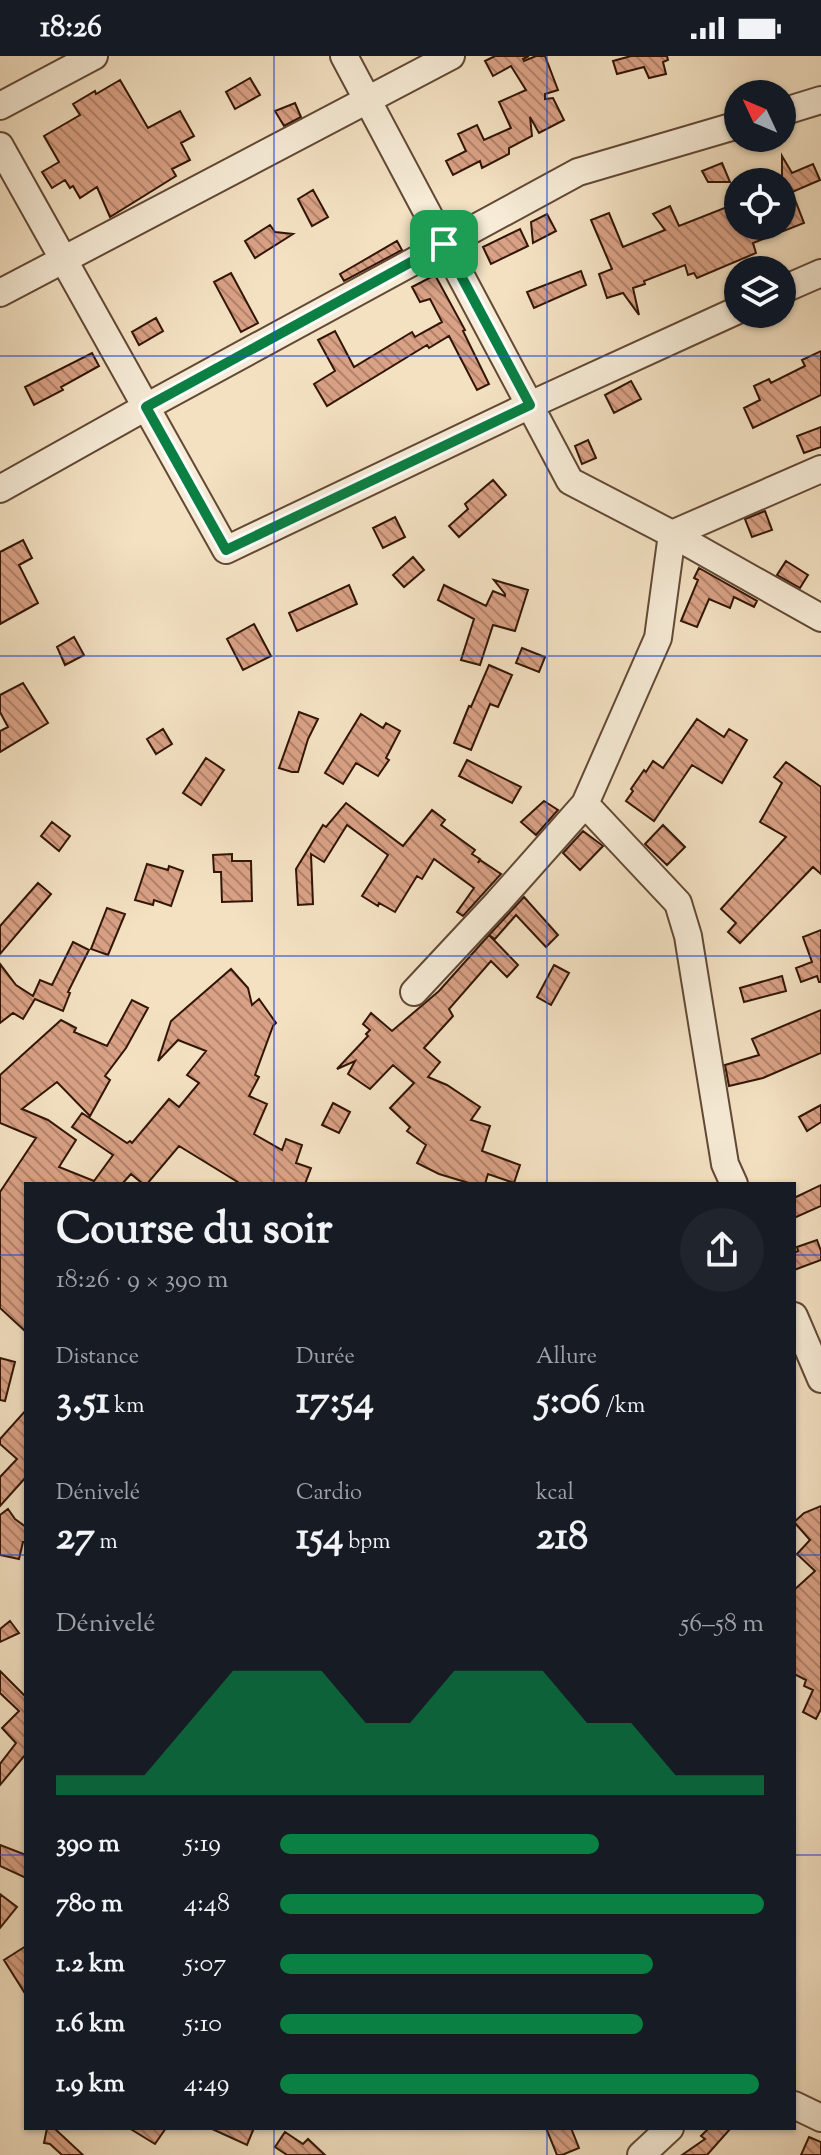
<!DOCTYPE html>
<html lang="fr">
<meta charset="utf-8">
<style>
body{margin:0;font-family:"Sorts Mill Goudy",serif;background:#20242c;color:#f1f3f6;height:100vh;display:flex;flex-direction:column;font-size:30px;white-space:nowrap}
*{box-sizing:border-box;margin:0}
p{font-size:26px;color:#9ea1a6}
.icon{flex:none;width:44px;height:44px;fill:none;stroke:currentColor;stroke-width:2;stroke-linecap:round;stroke-linejoin:round}
.map{position:relative;flex:1;overflow:hidden}
.sheet{position:absolute;left:24px;top:1126px;width:772px;height:948px;display:flex;flex-direction:column;background:#171b24;border-radius:0px;box-shadow:0 2px 6px #0004}
.sheet>*{flex:none}
.needle{width:52px;rotate:314deg}
.tools{position:absolute;left:724px;top:24px;display:grid;gap:16px}
.tools a{display:grid;place-items:center;width:72px;height:72px;border-radius:50%;background:#171b24;box-shadow:0 2px 6px #0004;font-size:40px}
.pin{position:absolute;display:grid;place-items:center;width:68px;height:68px;color:#fff;margin:-34px;border-radius:16px;box-shadow:0 4px 12px #0006}
.round{display:grid;place-items:center;flex:none;width:84px;height:84px;border-radius:42px;background:#20242c}
.head{display:flex;align-items:center;justify-content:space-between;height:136px;padding:0 32px}
h1{font-size:44px;font-weight:800;line-height:60px}
.stats{display:grid;grid-template-columns:repeat(3,1fr);gap:12px;height:136px;padding:8px 32px}
.stats div{display:grid;align-content:center}
.stats b{font-size:40px;font-weight:800}
.stats small{font-size:22px;font-weight:400}
.stats p{font-size:22px}
.chart{height:224px;padding:16px 32px}
.chart p{display:flex;justify-content:space-between}
.chart svg{width:100%;height:144px;margin-top:8px;fill:#0b8043;opacity:.7}
ul{padding:0 32px;list-style:none;font-size:26px}
li{display:grid;grid-template-columns:128px 96px 1fr;align-items:center;height:60px}
li i{height:20px;border-radius:10px;background:#0b8043}
.status{display:flex;justify-content:space-between;align-items:center;height:56px;padding:0 40px;background:#171b24;direction:ltr}
.status svg{height:22px;fill:currentColor}
.map>svg:first-child{display:block}
.building{fill:url(#building-back-hatch);stroke:#321506;stroke-width:2}
.lines{fill:none;stroke-linecap:round;stroke-linejoin:round}
.minor-casing{stroke:#624835;stroke-width:30}
.minor{stroke:#f7ecd7;stroke-width:26}
.route-casing{stroke:#fff;stroke-width:16}
.route{stroke:#0b8043;stroke-width:10}
.grid{fill:none;stroke:#1d4ed8;stroke-width:2;stroke-opacity:0.55}
</style>
<div class="status"><b>18:26</b><svg viewBox="0 0 49 12"><path d="M0 12V9h3v3zM5 12V6h3v6zM10 12V3h3v9zM15 12V0h3v12zM26 1h20v11H26zM47 4h2v5h-2z"/></svg></div>
<div class="map">
<svg width="821" height="2099" viewBox="0 0 821 2099">
<defs>
<pattern id="building-back-hatch" width="6" height="6" patternUnits="userSpaceOnUse" patternTransform="scale(2)"><rect width="6" height="6" fill="#d9a185"/><path d="M-1 5l2 2M0 0l6 6M5-1l2 2" fill="none" stroke="#b1826b"/></pattern>
</defs>
<rect width="100%" height="100%" fill="#f3e1c2"/>
<filter id="stains"><feTurbulence type="fractalNoise" baseFrequency=".0025" numOctaves="4"/><feColorMatrix values="0 0 0 0 .2 0 0 0 0 .09 0 0 0 0 .02 0 0 0 .5 -.17"/></filter>
<radialGradient id="worn" r=".72"><stop offset=".6" stop-color="#630" stop-opacity="0"/><stop offset="1" stop-color="#630" stop-opacity=".3"/></radialGradient>
<path class="building" d="M495 0H529L523 3 524 5 536 0H545L558 34 545 38V43L553 42 564 64 539 77 530 61 532 80 509 92V98L482 112 480 105 453 119 446 105 466 95 458 78 477 69 484 84 511 72 499 46 526 34 511 10 493 20 485 5Z
M631 0H667L668 4 663 6 666 18 649 22 644 11 617 18 613 5Z
M250 22 260 39 235 53 226 36Z
M120 24 148 72 180 55 194 80 181 87 190 104 172 113 176 120 110 161 97 131 80 142 73 130 70 132 65 124 52 132 42 116 59 106 44 80 80 59 73 48 95 35 96 38Z
M295 47 301 61 284 70 275 55Z
M782 100 792 117 813 108 820 124 792 136 804 167 753 187 756 197 697 222 694 217 688 219 685 209 644 225 645 228 633 232 639 259 623 237 607 242 599 218 612 213 591 164 609 157 623 191 665 174 653 158 670 150 679 170 732 149 738 170H782Z
M722 107 730 126H708L702 115Z
M313 134 328 161 312 170 298 143Z
M547 158 556 175 533 187 531 166Z
M270 169 275 176 293 178 255 202 245 185Z
M520 173 528 190 491 208 483 191Z
M397 185 402 194 344 225 340 218Z
M581 215 586 229 534 252 527 236Z
M231 217 258 267 241 276 214 226Z
M435 219 465 274 463 275 489 328 477 334 449 280 429 292 427 289 327 350 314 328 335 315 318 284 335 275 354 311 412 276 415 281 420 278 442 266 430 243 420 246 412 231Z
M156 262 163 275 139 289 132 276Z
M821 295V339L753 372 744 352 760 344 754 330 769 323 771 327 805 310 802 304Z
M92 297 99 310 61 331 63 334 34 349 25 331Z
M631 325 641 343 614 357 605 339Z
M821 371V391L804 397 797 380Z
M588 384 596 402 582 408 575 390Z
M493 424 506 439 459 481 449 470 468 453 465 448Z
M765 455 772 474 752 481 745 463Z
M395 461 405 481 383 492 373 472Z
M23 484 32 502 19 509 38 547 0 568V496Z
M413 501 424 514 404 531 393 519Z
M786 505 808 519 800 532 777 519Z
M699 512 757 545 754 551 734 541 730 552 709 543 697 571 681 565 698 524 694 522Z
M494 524 528 534 515 575 493 569 480 609 461 604 474 563 438 544 444 529 486 550 493 535 505 540V538Z
M349 529 357 548 297 575 289 557Z
M254 568 271 600 243 614 227 583Z
M74 581 84 599 65 609 57 591Z
M522 592 545 601 539 616 516 607Z
M489 609 512 619 498 651 490 648 471 694 454 687 469 650 471 651Z
M23 627 48 667 0 696V675L8 671 0 656V639Z
M299 656 318 663 308 683 298 716H292L279 712Z
M361 658 383 672 386 667 400 675 386 702 389 704 378 720 356 707 343 728 325 717Z
M697 663 724 681 729 673 747 684 722 727 692 709 654 765 626 745 633 735 631 733 644 714 646 716 653 705 663 712Z
M163 673 172 688 156 698 147 683Z
M206 702 224 714 201 749 183 737Z
M467 704 521 731 512 747 459 720Z
M786 706 821 731V818L813 811 740 887 728 876 736 867 721 853 786 781 760 766 782 727 774 721Z
M544 745 558 754 536 779 521 766Z
M346 747 403 790 432 754 445 764 441 769 475 794 472 798 480 803 478 807 480 804 501 818 463 860 457 856 474 832 434 803 422 823 417 820 395 856 379 847 378 850 362 840 388 799 347 769 324 806 311 798 313 848 298 849 296 813 323 769 326 771Z
M52 766 70 780 59 795 41 780Z
M663 769 685 791 667 809 645 788Z
M583 775 603 790 580 814 563 797Z
M232 798V805H251L252 845 222 846 221 816H214L213 799Z
M147 808 168 814 169 810 183 815 171 850 154 844 153 849 135 844Z
M38 827 51 838 0 898V870Z
M524 841 558 879 546 891 516 859 495 883 489 879Z
M107 852 125 858 108 899 91 893Z
M821 874V926H819L817 920 801 926 796 912 812 906 803 881Z
M489 879 518 909 507 921 491 905 449 953 453 960 424 992 440 1006 428 1021 447 1029 480 1051 471 1064 490 1070 482 1095 520 1109 514 1127 488 1118 485 1128H472L439 1118 417 1107 426 1089 407 1075 410 1071 390 1052 414 1027 393 1009 370 1033 348 1018 355 1005 337 1013 368 980 366 978 370 974 363 968 371 957 392 975 439 935Z
M73 886 89 894 68 936 70 937 63 955 35 943 23 963 13 957 0 967V908L16 929 33 940 40 924 52 929Z
M554 909 569 917 551 949 537 941Z
M231 913 248 932 252 949 259 943 276 967 273 970 255 1019 259 1021 249 1040 267 1048 254 1078 282 1094 286 1083 302 1089 296 1107 311 1112 305 1128H241L179 1090 147 1128H143L131 1118 122 1128H26V1276L0 1252V1136L36 1082 0 1067V1019L61 964 76 972 74 976 107 990 132 944 148 952 126 992 105 1020 110 1024 90 1060 57 1026 22 1053 48 1064 76 1084 59 1111 94 1125 113 1099 72 1071 82 1057 127 1087 130 1085 132 1087 169 1043 179 1051 199 1027 187 1019 206 995 178 984 158 1005 171 965Z
M782 920 786 935 744 946 740 932Z
M821 954V997L763 1022 729 1030 725 1009 759 999 752 983Z
M333 1047 350 1056 339 1077 322 1069Z
M821 1049V1066L807 1075 799 1061Z
M821 1129V1150L794 1162V1142Z
M817 1184 821 1195V1204L794 1214V1197L798 1195 797 1191Z
M0 1302 15 1306 5 1345 0 1344Z
M26 1354V1421L0 1450V1421L17 1403 0 1388V1383Z
M821 1450V1653L816 1663 803 1656 813 1634 804 1630 806 1624 794 1618V1534L815 1515 797 1498 810 1484 794 1466 804 1457Z
M8 1453 15 1463 26 1471V1486H23L19 1503 0 1499V1459Z
M10 1565 19 1577 0 1586V1573Z
M0 1615 26 1641V1698L0 1729V1708L16 1687 2 1672 19 1655 0 1637Z
M0 1789 26 1799V1822L0 1810Z
M0 1838 17 1851 0 1872Z
M26 1890V1939L4 1904Z
M47 2072H54L83 2099H62L50 2088 44 2087Z
M129 2072H166L155 2088Z
M210 2072H254L247 2089Z
M546 2072H571L579 2092 562 2099H557Z
M709 2072H731L707 2099H682L705 2083 701 2080Z
M285 2076 303 2088 308 2083 325 2099H287L275 2091Z
M809 2081 821 2086V2099H801Z"/>
<g class="lines">
<defs>
<path id="minor" d="M344 0 570 425 672 478 821 413
M0 50 94 0
M782 56 821 44
M0 90 226 494 530 349 738 254
M782 234 821 217
M0 237 451 0
M0 433 146 351 578 116 738 69
M585 748 678 847 688 880 725 1108 734 1128
M414 936 498 846 585 748 658 582 672 478 821 562
M794 1260 821 1323
M794 2049 821 2062
M641 2099 670 2072"/>
</defs>
<use href="#minor" class="minor-casing"/>
<use href="#minor" class="minor"/>
</g>
<g class="lines">
<defs>
<path id="route" d="M444 188 530 349 226 494 146 351Z"/>
</defs>
<use href="#route" class="route-casing"/>
<use href="#route" class="route"/>
</g>
<path class="grid" d="M274 0V1128M547 0V1128M0 300H821M0 600H821M0 900H821M0 1199H26M794 1199H821M0 1499H26M794 1499H821M0 1799H26M794 1799H821M274 2072V2099M547 2072V2099"/>
<rect width="100%" height="100%" filter="url(#stains)"/>
<rect width="100%" height="100%" fill="url(#worn)"/>
</svg>
<div class="tools">
<a><svg class="needle" viewBox="-14 -14 28 28"><path d="M0-13l5 13h-10z" fill="#e53935"/><path d="M0 13l5-13h-10z" fill="#9ea1a6"/></svg></a>
<a><svg class="icon" aria-label="locate" viewBox="0 0 24 24"><circle cx="12" cy="12" r="6"/><path d="M12 2v4M12 18v4M2 12h4M18 12h4"/></svg></a>
<a><svg class="icon" aria-label="layers" viewBox="0 0 24 24"><path d="M12 4l9 5-9 5-9-5zM3 14l9 5 9-5"/></svg></a>
</div>
<div class="pin" style="left:444px;top:188px;background:#1e9e55"><svg class="icon" aria-label="arrive" viewBox="0 0 24 24"><path d="M6 21V4h12l-3 4 3 4H6"/></svg></div>
<section class="sheet">
<div class="head"><div><h1>Course du soir</h1><p>18:26 · 9 × 390 m</p></div><a class="round"><svg class="icon" aria-label="share" viewBox="0 0 24 24"><path d="M12 15V3M7 8l5-5 5 5M5 13v7h14v-7"/></svg></a></div>
<div class="stats">
<div><p>Distance</p><b>3.51<small> km</small></b></div>
<div><p>Durée</p><b>17:54</b></div>
<div><p>Allure</p><b>5:06<small> /km</small></b></div>
</div>
<div class="stats">
<div><p>Dénivelé</p><b>27<small> m</small></b></div>
<div><p>Cardio</p><b>154<small> bpm</small></b></div>
<div><p>kcal</p><b>218</b></div>
</div>
<div class="chart"><p><span>Dénivelé</span>56–58 m</p>
<svg viewBox="0 0 160 44" preserveAspectRatio="none"><path d="M0 44V38L10 38L20 38L30 22L40 6L50 6L60 6L70 22L80 22L90 6L100 6L110 6L120 22L130 22L140 38L150 38L160 38V44z"/></svg>
</div>
<ul>
<li><b>390 m</b>5:19<i style="width:66%"></i></li>
<li><b>780 m</b>4:48<i style="width:100%"></i></li>
<li><b>1.2 km</b>5:07<i style="width:77%"></i></li>
<li><b>1.6 km</b>5:10<i style="width:75%"></i></li>
<li><b>1.9 km</b>4:49<i style="width:99%"></i></li>
</ul>
</section>
</div>
